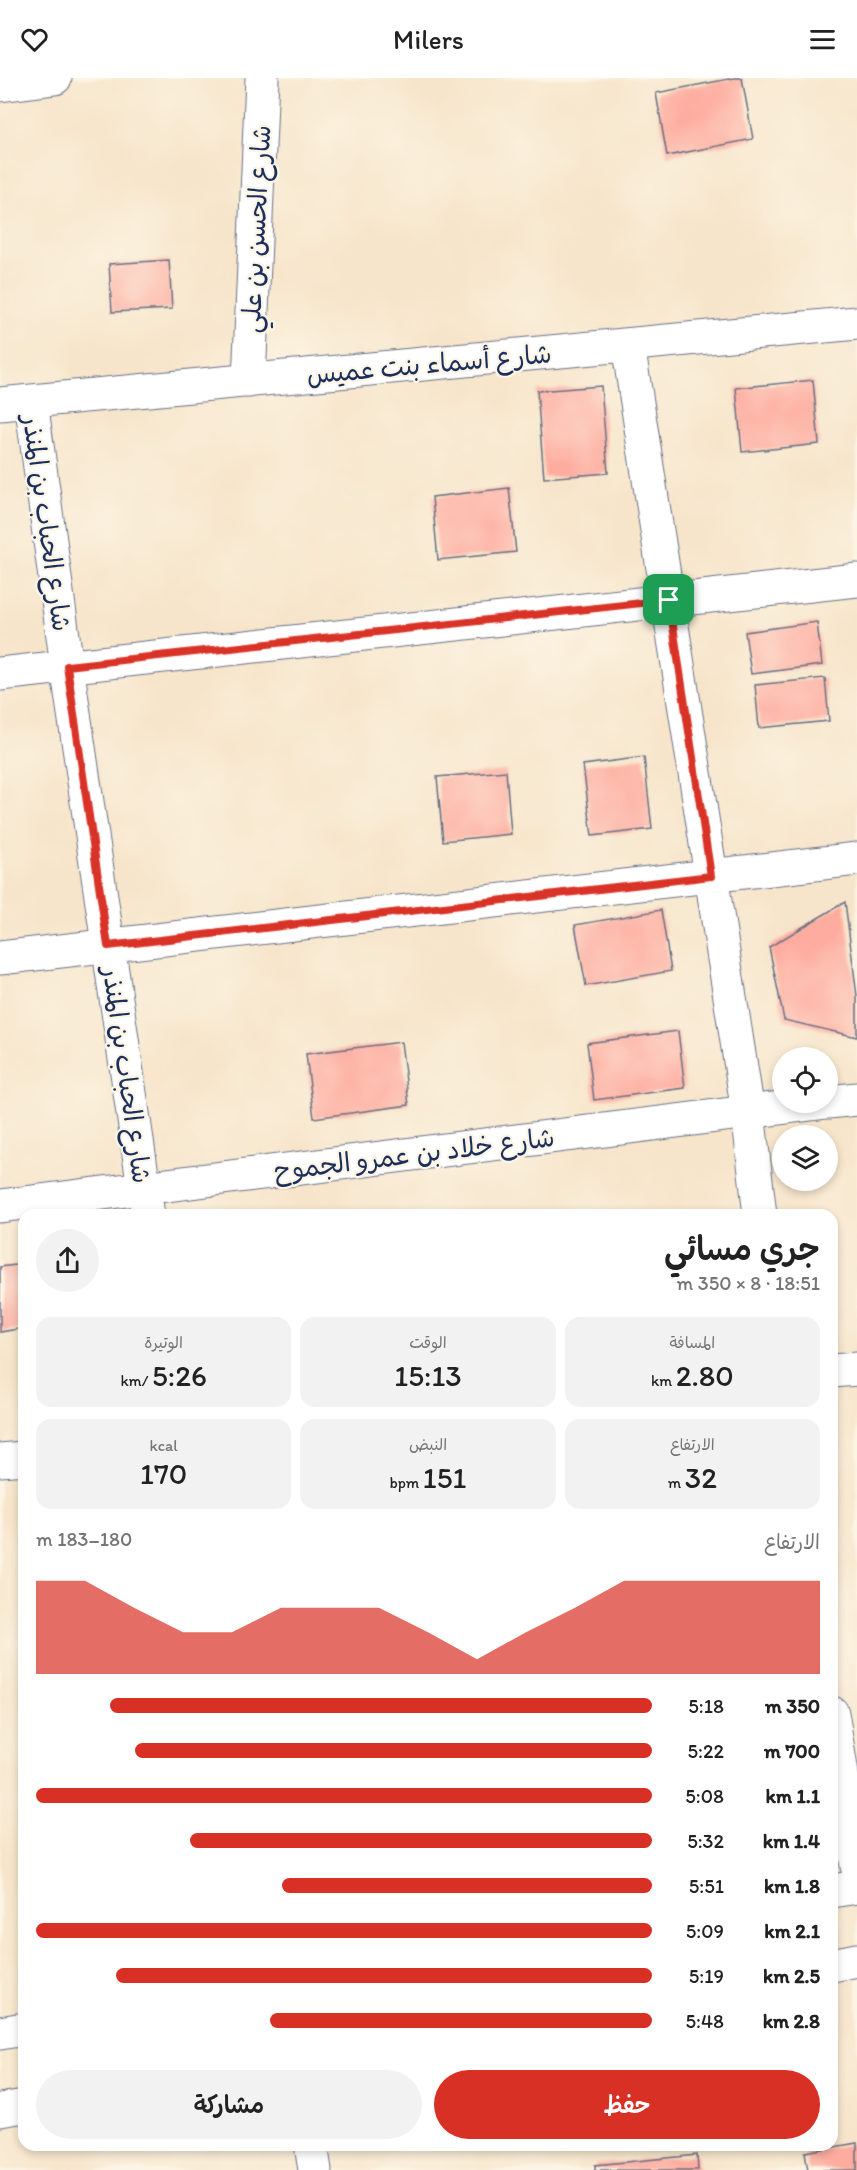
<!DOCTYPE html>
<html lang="ar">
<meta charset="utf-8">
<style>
body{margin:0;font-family:Itim,"Playpen Sans Arabic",sans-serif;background:#f2f2f2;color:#222;direction:rtl;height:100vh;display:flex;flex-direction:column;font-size:22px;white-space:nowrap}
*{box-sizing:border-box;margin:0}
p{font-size:20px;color:#767676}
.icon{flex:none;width:33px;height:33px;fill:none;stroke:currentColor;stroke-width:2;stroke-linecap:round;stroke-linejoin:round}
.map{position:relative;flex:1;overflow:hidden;direction:ltr}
.panel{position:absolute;left:18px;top:1131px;width:820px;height:942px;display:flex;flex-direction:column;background:#fff;border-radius:18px;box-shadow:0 3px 9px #0003;direction:rtl}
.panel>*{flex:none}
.controls{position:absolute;left:772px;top:969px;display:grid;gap:12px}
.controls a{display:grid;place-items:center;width:66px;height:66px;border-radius:50%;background:#fff;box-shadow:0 3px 9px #0003;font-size:30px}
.pin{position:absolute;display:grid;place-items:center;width:51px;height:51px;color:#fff;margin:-26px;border-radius:12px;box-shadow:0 3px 9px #0006}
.round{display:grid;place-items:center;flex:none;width:63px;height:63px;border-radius:32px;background:#f2f2f2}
.headline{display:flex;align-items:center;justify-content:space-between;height:102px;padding:0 18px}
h1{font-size:33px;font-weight:600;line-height:45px}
.figures{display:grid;grid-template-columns:repeat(3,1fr);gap:9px;height:102px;padding:6px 18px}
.figures div{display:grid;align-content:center;border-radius:15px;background:#f2f2f2;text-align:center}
.figures b{font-size:30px;font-weight:600}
.figures small{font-size:16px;font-weight:400}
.figures p{font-size:16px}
.chart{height:168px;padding:12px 18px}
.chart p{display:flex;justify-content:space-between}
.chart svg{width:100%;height:108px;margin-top:6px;fill:#d93025;opacity:.7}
.cta{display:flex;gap:12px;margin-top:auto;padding:12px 18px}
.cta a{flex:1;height:69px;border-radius:36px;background:#d93025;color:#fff;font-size:24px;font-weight:600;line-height:69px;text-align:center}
.cta a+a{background:#f2f2f2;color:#222}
ul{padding:0 18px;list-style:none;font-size:20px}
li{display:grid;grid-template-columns:96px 72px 1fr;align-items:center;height:45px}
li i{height:15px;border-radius:8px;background:#d93025}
header{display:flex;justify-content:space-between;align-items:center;height:78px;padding:0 18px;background:#fff;font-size:27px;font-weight:600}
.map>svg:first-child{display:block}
.building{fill:#fdac9f}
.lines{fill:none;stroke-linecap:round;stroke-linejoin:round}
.minor-casing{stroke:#686f84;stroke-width:35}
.highway-casing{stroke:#686f84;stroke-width:35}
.minor{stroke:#fff;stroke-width:33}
.highway{stroke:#fff;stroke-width:33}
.route-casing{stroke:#fff;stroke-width:12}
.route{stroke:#d93025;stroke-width:8}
.labels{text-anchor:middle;stroke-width:4.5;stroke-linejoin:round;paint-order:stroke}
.street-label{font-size:26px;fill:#1b2f5e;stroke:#fcf5e5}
</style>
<header><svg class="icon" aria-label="menu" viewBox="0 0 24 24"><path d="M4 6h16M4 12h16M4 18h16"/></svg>Milers<svg class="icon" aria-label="heart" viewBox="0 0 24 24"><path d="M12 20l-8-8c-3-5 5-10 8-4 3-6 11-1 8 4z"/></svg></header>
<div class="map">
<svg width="857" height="2092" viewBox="0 0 857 2092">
<rect width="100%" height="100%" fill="#fcf5e5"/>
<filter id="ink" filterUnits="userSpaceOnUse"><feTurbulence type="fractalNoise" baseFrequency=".0167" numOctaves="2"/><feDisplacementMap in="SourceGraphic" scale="12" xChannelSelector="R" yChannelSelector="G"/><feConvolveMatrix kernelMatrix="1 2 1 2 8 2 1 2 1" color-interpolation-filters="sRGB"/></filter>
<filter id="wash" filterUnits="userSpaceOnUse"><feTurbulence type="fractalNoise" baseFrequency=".008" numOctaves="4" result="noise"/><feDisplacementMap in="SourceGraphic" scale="24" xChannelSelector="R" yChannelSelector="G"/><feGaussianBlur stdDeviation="1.35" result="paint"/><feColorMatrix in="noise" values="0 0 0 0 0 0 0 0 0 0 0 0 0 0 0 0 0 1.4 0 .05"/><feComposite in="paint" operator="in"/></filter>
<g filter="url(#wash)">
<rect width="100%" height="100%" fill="#f7e5cb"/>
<g id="blocks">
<path class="building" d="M734 0H742L753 61 667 78 656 15Z
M169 182 172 231 112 234 109 186Z
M813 302 819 366 742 374 736 310Z
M601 308 608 395 544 400 537 313Z
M509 410 516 474 438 482 432 419Z
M817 544 822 587 751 596 745 554Z
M825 600 829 643 759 650 755 607Z
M644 679 652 751 592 758 583 687Z
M506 693 511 756 443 763 437 699Z
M845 824 857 918V959L784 942 769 869Z
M661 832 671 893 586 908 575 847Z
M678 953 685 1010 594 1022 587 965Z
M401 964 409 1027 314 1040 306 976Z
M24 1186V1250L0 1254V1189Z
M857 2065V2092H808L805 2074Z
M697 2077 698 2092H595V2087Z"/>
</g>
</g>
<g filter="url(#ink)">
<use href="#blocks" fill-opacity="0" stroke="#686f84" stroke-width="1.5"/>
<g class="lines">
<defs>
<path id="minor" d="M0 7 55 0
M628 267 748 1034 760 1137
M249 303 262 0
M31 323 67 588 148 1137
M0 326 857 245
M0 596 857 502
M0 880 857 781
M828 1024 857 1021
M0 1128 827 1024
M832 1293 857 1291
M0 1382 24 1380
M832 1635 857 1788
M311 2067 315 2092"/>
<path id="highway" d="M832 1813 857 1809
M832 1887 857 1882
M0 1955 24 1951
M0 2032 24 2028"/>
</defs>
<use href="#minor" class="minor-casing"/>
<use href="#highway" class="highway-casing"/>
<use href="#minor" class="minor"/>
<use href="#highway" class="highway"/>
</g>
</g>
<g class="lines" filter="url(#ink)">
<defs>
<path id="route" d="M669 522 711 798 108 868 67 588Z"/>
</defs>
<use href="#route" class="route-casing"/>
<use href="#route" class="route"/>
</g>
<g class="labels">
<g class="street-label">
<text transform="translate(256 151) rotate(-87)" y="9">شارع الحسن بن علي</text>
<text transform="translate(429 286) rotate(-5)" y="9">شارع أسماء بنت عميس</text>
<text transform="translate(47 445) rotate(82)" y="9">شارع الحباب بن المنذر</text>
<text transform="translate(127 997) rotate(82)" y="9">شارع الحباب بن المنذر</text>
<text transform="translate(414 1076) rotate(-7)" y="9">شارع خلاد بن عمرو الجموح</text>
</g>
</g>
</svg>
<div class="controls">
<a><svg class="icon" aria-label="locate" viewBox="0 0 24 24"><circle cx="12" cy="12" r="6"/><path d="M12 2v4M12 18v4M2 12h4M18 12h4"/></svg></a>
<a><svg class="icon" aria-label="layers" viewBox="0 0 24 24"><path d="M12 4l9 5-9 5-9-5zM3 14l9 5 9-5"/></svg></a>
</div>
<div class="pin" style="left:669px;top:522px;background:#1e9e55"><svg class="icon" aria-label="arrive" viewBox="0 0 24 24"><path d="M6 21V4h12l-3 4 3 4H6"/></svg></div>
<section class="panel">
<div class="headline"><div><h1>جري مسائي</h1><p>18:51 · 8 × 350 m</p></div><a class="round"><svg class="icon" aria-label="share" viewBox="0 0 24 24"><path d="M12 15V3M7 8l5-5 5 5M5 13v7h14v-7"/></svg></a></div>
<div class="figures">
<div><p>المسافة</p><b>2.80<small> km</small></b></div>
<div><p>الوقت</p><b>15:13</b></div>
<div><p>الوتيرة</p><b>5:26<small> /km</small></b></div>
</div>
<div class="figures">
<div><p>الارتفاع</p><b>32<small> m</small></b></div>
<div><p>النبض</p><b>151<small> bpm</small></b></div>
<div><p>kcal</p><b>170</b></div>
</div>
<div class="chart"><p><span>الارتفاع</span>180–183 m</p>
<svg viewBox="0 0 160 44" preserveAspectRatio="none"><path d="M0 44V6L10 6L20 17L30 27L40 27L50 17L60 17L70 17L80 27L90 38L100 27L110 17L120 6L130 6L140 6L150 6L160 6V44z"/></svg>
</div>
<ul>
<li><b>350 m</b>5:18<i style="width:88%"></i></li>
<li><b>700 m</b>5:22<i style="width:84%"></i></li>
<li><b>1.1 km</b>5:08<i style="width:100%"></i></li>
<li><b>1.4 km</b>5:32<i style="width:75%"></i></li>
<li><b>1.8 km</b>5:51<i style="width:60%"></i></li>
<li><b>2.1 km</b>5:09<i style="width:100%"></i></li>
<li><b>2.5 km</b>5:19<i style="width:87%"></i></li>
<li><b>2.8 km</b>5:48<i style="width:62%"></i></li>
</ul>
<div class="cta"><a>حفظ</a><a>مشاركة</a></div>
</section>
</div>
